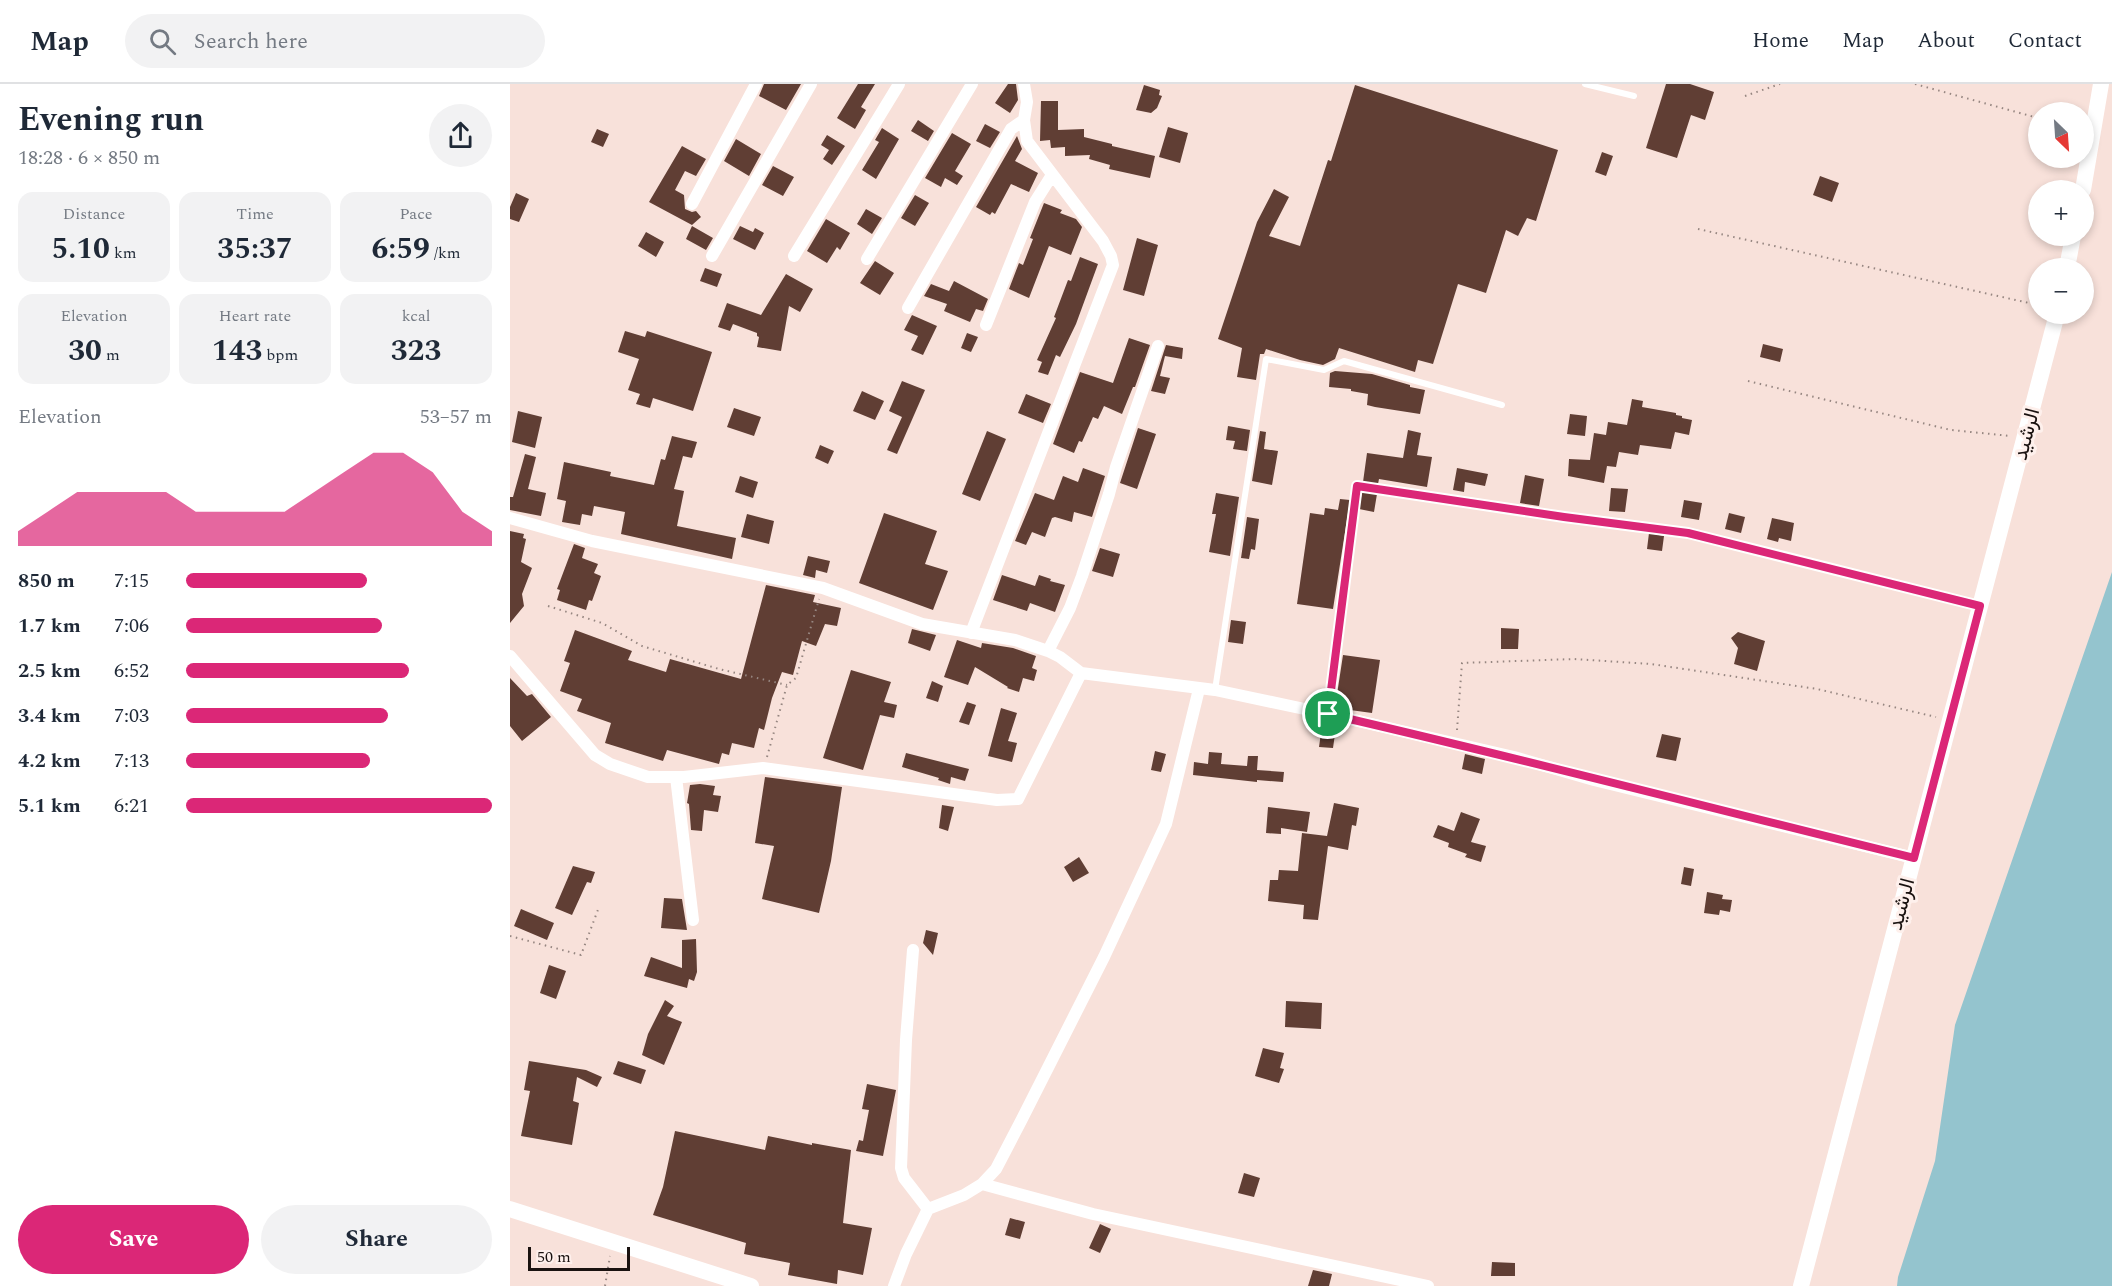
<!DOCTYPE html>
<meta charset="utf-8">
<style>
body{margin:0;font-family:Spectral,Vazirmatn,serif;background:#f2f2f3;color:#1f2937;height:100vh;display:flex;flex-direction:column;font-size:22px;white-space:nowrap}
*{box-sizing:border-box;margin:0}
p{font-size:20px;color:#747a83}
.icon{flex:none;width:33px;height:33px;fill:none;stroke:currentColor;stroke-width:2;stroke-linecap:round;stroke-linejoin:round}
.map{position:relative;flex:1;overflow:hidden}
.side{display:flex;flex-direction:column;background:#fff;width:510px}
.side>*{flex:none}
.needle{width:39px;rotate:155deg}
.tools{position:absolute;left:1518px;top:18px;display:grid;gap:12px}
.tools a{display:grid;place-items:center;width:66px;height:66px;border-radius:50%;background:#fff;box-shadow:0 3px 9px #0003;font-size:30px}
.scale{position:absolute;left:18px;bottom:15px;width:102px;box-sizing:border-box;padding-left:6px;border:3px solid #1a1210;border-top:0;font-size:16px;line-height:21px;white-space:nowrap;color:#1a1210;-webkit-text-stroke:4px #fef0ec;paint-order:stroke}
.pin{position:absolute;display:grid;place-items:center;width:51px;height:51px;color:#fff;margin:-26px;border:3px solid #fff;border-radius:50%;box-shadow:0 2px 6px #0007}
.round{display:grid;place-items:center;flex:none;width:63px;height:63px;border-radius:32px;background:#f2f2f3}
.head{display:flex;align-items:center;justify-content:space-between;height:102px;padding:0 18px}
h1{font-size:33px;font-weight:700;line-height:45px}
.metrics{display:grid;grid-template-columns:repeat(3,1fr);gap:9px;height:102px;padding:6px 18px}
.metrics div{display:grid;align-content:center;border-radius:15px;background:#f2f2f3;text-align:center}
.metrics b{font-size:30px;font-weight:700}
.metrics small{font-size:16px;font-weight:400}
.metrics p{font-size:16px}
.chart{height:168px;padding:12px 18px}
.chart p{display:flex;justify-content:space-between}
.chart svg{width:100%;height:108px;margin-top:6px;fill:#db2777;opacity:.7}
.button{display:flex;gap:12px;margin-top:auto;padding:12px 18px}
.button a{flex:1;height:69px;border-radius:36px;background:#db2777;color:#fff;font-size:24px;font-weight:700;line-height:69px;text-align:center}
.button a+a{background:#f2f2f3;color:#1f2937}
ul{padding:0 18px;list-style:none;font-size:20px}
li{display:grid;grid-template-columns:96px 72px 1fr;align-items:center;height:45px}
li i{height:15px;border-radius:8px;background:#db2777}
header{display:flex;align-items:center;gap:36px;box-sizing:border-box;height:84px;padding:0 30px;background:#fff;border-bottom:2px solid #e0e1e3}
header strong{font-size:28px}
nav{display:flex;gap:33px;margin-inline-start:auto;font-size:21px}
.search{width:420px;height:54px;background:#f2f2f3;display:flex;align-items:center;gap:15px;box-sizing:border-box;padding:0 21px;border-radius:33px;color:#747a83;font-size:22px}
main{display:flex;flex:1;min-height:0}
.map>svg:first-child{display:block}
.water{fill:#94c4ce}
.building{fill:#603e34}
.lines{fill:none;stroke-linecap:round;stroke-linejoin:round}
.path{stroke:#968681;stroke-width:2;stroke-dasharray:1.5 4.5;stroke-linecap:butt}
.lane{stroke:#fff;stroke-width:6}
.street{stroke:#fff;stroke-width:12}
.secondary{stroke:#fff;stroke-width:16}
.route-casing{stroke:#fff;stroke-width:12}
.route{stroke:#db2777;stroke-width:8}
.labels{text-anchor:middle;stroke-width:6;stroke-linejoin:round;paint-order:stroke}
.street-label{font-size:21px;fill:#1a1210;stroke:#fef0ec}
</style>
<header>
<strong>Map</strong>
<div class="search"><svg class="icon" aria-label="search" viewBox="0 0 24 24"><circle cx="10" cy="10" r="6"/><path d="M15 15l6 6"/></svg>Search here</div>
<nav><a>Home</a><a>Map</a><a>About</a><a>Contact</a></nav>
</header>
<main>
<section class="side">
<div class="head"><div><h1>Evening run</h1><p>18:28 · 6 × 850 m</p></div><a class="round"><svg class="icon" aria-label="share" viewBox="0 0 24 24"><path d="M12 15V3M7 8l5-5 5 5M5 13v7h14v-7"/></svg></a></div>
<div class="metrics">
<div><p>Distance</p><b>5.10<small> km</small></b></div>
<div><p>Time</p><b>35:37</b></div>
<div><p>Pace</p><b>6:59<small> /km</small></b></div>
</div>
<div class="metrics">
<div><p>Elevation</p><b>30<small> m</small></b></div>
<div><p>Heart rate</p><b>143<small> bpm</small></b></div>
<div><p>kcal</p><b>323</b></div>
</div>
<div class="chart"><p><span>Elevation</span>53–57 m</p>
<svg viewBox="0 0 160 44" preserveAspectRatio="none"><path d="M0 44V38L10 30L20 22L30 22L40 22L50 22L60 30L70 30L80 30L90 30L100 22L110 14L120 6L130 6L140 14L150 30L160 38V44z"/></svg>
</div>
<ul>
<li><b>850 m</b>7:15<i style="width:59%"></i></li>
<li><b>1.7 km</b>7:06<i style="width:64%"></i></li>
<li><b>2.5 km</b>6:52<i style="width:73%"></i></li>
<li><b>3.4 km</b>7:03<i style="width:66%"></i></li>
<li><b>4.2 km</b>7:13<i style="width:60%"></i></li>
<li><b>5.1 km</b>6:21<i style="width:100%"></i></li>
</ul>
<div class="button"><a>Save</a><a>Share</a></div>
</section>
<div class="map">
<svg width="1602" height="1202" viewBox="0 0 1602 1202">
<rect width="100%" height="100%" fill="#f8e1da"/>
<path class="water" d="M1602 488V1202H1387L1388 1193 1425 1077 1445 941Z"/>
<path class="building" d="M254 0H291L276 26 249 12Z
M348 0H365L351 23 356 26 345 45 327 34Z
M498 0H506L508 16 500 29 485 19Z
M1156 0H1180L1204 8 1195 36 1181 31 1167 74 1136 64Z
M634 1 650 6 649 11 652 12 647 24 641 29 626 26Z
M845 1 1048 66 1026 137 1017 134 1008 152 996 146 976 209 948 200 923 280 908 276 905 288 829 264 825 275 813 281 790 276 756 265 754 270H750L746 296 727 293 732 264 708 255 747 138 764 105 779 113 759 152 790 162 818 76 821 77Z
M531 17H548V46L574 45V53L602 60V62L645 72 640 94 599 85 600 81 579 75 580 71 555 72V63L541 64 540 56 530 57Z
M408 36 424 47 418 57 401 47Z
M475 40 490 48 480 64 466 57Z
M658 43 678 49 670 79 649 73Z
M372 44 389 55 366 95 352 86 369 58 365 56Z
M87 45 99 50 93 63 81 58Z
M442 49 461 60 445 87 453 92 447 101 435 94 431 103 415 94Z
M317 51 335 62 322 81 313 75 319 66 311 61Z
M507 52 512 65 505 77 528 89 519 108 501 100 485 130 482 128 480 131 466 123Z
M226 55 251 70 239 92 214 77Z
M172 62 196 75 186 92 175 87 165 106 174 111 175 125 182 128 186 127 191 133 182 141 139 118Z
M1092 68 1103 72 1096 92 1085 88Z
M263 82 284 93 273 112 252 101Z
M1310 92 1329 99 1322 118 1303 111Z
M6 109 19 115 9 138 0 135V123Z
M405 111 419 119 405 142 391 134Z
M534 119 552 126 550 129 566 135 572 143 561 171 539 162 519 214 499 205 509 179 513 181 523 155 520 154Z
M356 125 372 134 362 150 347 140Z
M316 135 340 149 330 166 327 163 317 179 297 167Z
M182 142 203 154 196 166 176 155Z
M230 142 243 148 245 144 254 149 245 166 223 155Z
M136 148 154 158 146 173 128 162Z
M627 154 648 161 634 212 613 206Z
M570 173 588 180 566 240 550 273 546 271 538 291 528 288 532 278 527 276 546 234 544 233 558 196 561 197Z
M365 177 384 189 370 211 350 199Z
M195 184 212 190 207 203 190 197Z
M276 190 303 205 290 228 279 222 271 267 247 263 249 253 247 252V249L223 240 220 247 208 243 217 219 251 231Z
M444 197 478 215 473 227 466 225 460 238 434 227 437 220 414 212 421 200 439 207Z
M402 231 427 242 413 271 401 266 408 252 394 246Z
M115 247 135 253 137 247 202 268 183 327 143 314 140 324 126 320 130 310 118 306 129 275 108 268Z
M457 249 468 253 461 268 451 264Z
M619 254 640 261 625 303H623L612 330 594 322 588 335 583 333 572 358 569 357 564 369 543 360 570 288 603 299Z
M1253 260 1273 265 1270 278 1250 273Z
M656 261 673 264 672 275 655 272 650 292 660 294 655 310 641 307Z
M825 287 862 290 900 301V303L915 306 910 330 865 323 857 321 858 310 841 307V305L819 303 820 289Z
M392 297 415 306 387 370 377 366 392 333 379 327Z
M352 307 374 317 365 336 343 327Z
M516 310 541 320 533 339 508 329Z
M1122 315 1133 317 1132 323 1166 329V331L1172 332V334L1182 336 1179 351 1165 348 1161 365 1130 361 1128 371 1109 368 1106 383 1097 382 1094 399 1058 392 1059 375 1080 376 1084 349 1096 351 1098 338 1117 341Z
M224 324 251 333 244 352 217 343Z
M8 327 32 333 25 364 2 358Z
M1060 330 1077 332 1075 352 1057 350Z
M718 342 740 346 737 367 723 365 725 357 716 356Z
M628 344 646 350 627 405 610 399Z
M898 346 911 349 907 371 922 373 917 403 869 395 868 400 853 398 857 369 893 374Z
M477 347 496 355 470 417 452 410Z
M750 347 756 348 754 365 768 367 762 401 742 397Z
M162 352 187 358 182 374 173 372 164 405 174 407 167 442 226 454 222 475 111 450 115 428 84 422 82 432 72 430 70 441 52 438 56 417 47 415 54 378 101 388 100 392 144 401 151 375 155 376Z
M310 361 324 367 318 380 305 374Z
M15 370 26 373 18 405 36 409 31 432 0 426V413H3Z
M573 384 595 392 582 433 564 428 562 438 545 433 542 434 535 453 522 448 516 461 505 457 525 409 544 416 553 392 568 398Z
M947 384 978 390 975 402 955 398 954 408 943 406Z
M1015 391 1034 395 1029 422 1010 419Z
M230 392 248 398 243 414 225 408Z
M1101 404 1118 405 1115 428 1099 427Z
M852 408 867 410 864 428 849 425Z
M706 409 729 413 720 472 699 468 706 430H702Z
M830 415 840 416 823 525 787 520 800 429 814 431 815 424 828 426Z
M1174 416 1192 419 1189 436 1171 433Z
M374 429 427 447 415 480 438 487 423 526 349 499Z
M1219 429 1235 433 1231 449 1215 445Z
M237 430 264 437 259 460 231 453Z
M737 433 749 435 745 466 741 465 739 475 731 474Z
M1262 434 1284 439 1281 457 1269 454 1268 458 1257 455Z
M0 447 14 450 13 454 16 455 11 478 22 484 12 510 14 522 0 539Z
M1139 449 1154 452 1152 467 1137 465Z
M64 460 75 464 72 474 88 480 84 489 91 492 82 517 79 516 76 526 47 516 50 506 47 505Z
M590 464 610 470 603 493 582 487Z
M298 472 320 477 317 489 306 486 305 494 293 491Z
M492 491 525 502 529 491 541 495 540 497 555 501 545 528 520 519 517 527 483 516Z
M256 501 305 511 303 518 331 524 327 542 315 540 306 562 292 557 283 591 272 588 262 614 254 646 249 644 244 664 222 659 219 671 212 669 209 680 157 666 153 677 95 659 101 639 67 627 72 615 50 607 60 579 54 577 65 546 122 567 118 576 156 588 160 575 231 595Z
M721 536 736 538 733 560 718 558Z
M991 544 1009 545 1008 565H991Z
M402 545 426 551 420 567 398 559Z
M1228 548 1255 557 1247 587 1224 580 1228 564 1221 554Z
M447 556 471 564 472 559 503 564 526 572 522 584 527 586 524 597 513 594 509 608 497 604 498 603 465 583 458 601 434 593Z
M833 571 870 576 862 629 840 626 841 619 826 617Z
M341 586 381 598 374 618 387 621 384 634 370 631 353 686 313 674Z
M0 594 17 612 22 610 41 633 12 657 0 642Z
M422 597 433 602 428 618 416 614Z
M457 618 466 621 459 641 449 638Z
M491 624 507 629 498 657 507 659 502 678 478 672Z
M812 642 826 643 823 664 809 663Z
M1152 650 1171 654 1166 677 1146 673Z
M645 667 656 670 651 688 641 686Z
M699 668 712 669 711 680 737 682 738 672H748L747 686 774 688 773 698 747 696V698L683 691 684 678 698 680Z
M396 669 459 685 455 697 441 693 440 700 428 696 429 694 392 683Z
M955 670 975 675 972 690 952 685Z
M255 693 332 703 321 777 309 829 252 815 264 762 245 759Z
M190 700 205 702 203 711 211 712 208 728 194 726 192 747 181 746 179 720 177 719 180 701Z
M824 719 849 724 846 742 842 741 838 766 818 762 808 836 793 835 794 821 758 817 760 796H768L769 786 788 787 792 749 817 752Z
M432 721 444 723 438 747 429 744Z
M758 723 800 728 797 748 771 744V750L756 749Z
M951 728 970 735 961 758 976 762 971 778 955 773 957 770 938 763 939 759 923 753 928 741 944 747Z
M569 773 579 789 563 798 554 783Z
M63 782 85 788 81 799 77 798 62 831 45 824Z
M1174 783 1184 785 1181 802 1171 800Z
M1197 808 1213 811 1212 815 1222 816 1220 828 1210 826 1209 831 1194 829Z
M154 814 172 815 177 846 151 844Z
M11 825 44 839 37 856 4 842Z
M416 846 428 849 423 871 413 859Z
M186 855 187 888 184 897 179 895 177 904 134 892 141 873 172 884V856Z
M39 881 56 887 46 915 30 909Z
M155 916 164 922 157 932 172 938 154 981 132 971 138 950Z
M776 917 812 919 811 945 775 943Z
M753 964 774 969 770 984 774 985 769 999 745 992Z
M19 977 76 986 92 993 87 1003 67 993 63 1017 69 1019 62 1061 11 1052 20 1007 14 1006Z
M108 977 136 986 131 1000 103 990Z
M357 1000 386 1006 373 1072 346 1067 349 1056 353 1057 359 1026 352 1025Z
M165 1047 255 1066 258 1052 302 1061V1059L341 1066 333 1139 362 1144 353 1191 328 1186 327 1200 278 1191 280 1179 234 1170 236 1159 143 1131 153 1103Z
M734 1089 750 1094 744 1113 728 1109Z
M500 1134 515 1138 510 1155 495 1151Z
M590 1140 601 1145 590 1169 579 1164Z
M982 1178 1005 1179V1192H981Z
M803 1186 822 1190 819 1202H798Z"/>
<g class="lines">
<path class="path" d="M1405 0 1528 34
M1235 12 1270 0
M1188 145 1528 221
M1238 297 1441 346 1501 352
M38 522 92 539 132 562 209 585 277 601
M947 646 952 579 1064 575 1141 580 1307 605 1426 633
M257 673 277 601 286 594 309 515
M0 852 71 871 89 823
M95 1202 100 1172"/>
<path class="lane" d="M1075 0 1124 12
M705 606 756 275 814 286 834 277 992 321
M818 630 847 402 1054 433 1178 449 1469 522"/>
<path class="street" d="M182 120 246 0
M202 172 301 0
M284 172 389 0
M357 175 462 0
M398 224 501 45 514 36
M476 241 525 118 542 91
M0 434 82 457 313 504 412 540 505 556 538 567 550 573 571 589
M461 549 603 181 601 172 593 157 517 57 514 36 517 18 514 0
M538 567 560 524 572 492 599 410 606 383 648 262
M0 572 85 671 100 680 138 693H174L253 684 487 716 508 715 571 589 705 606 818 630 1004 673 1084 696 1404 774
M166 693 183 836
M403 866 396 956 391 1084 394 1094 418 1125
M472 1100 583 1130 918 1202
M384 1202 396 1170 418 1125 454 1111 472 1100 486 1085 512 1035 594 873 656 740 689 605"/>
<path class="secondary" d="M1573 106 1591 0
M1557 184 1563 152
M0 1125 241 1202
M1291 1202 1547 230"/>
</g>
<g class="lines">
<defs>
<path id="route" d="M847 402 1054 433 1178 449 1470 522 1404 774C1208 726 1014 675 818 630Z"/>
</defs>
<use href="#route" class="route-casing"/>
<use href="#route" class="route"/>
</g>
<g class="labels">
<g class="street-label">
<text transform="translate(1516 350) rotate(-75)" y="7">الرشيد</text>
<text transform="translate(1391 820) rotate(-75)" y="7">الرشيد</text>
</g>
</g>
</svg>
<div class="tools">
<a><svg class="needle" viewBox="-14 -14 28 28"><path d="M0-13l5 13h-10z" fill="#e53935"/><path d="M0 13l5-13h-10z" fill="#747a83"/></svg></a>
<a>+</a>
<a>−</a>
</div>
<div class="scale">50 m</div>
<div class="pin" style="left:818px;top:630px;background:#1e9e55"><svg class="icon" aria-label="arrive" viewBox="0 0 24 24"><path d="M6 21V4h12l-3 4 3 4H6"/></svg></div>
</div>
</main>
